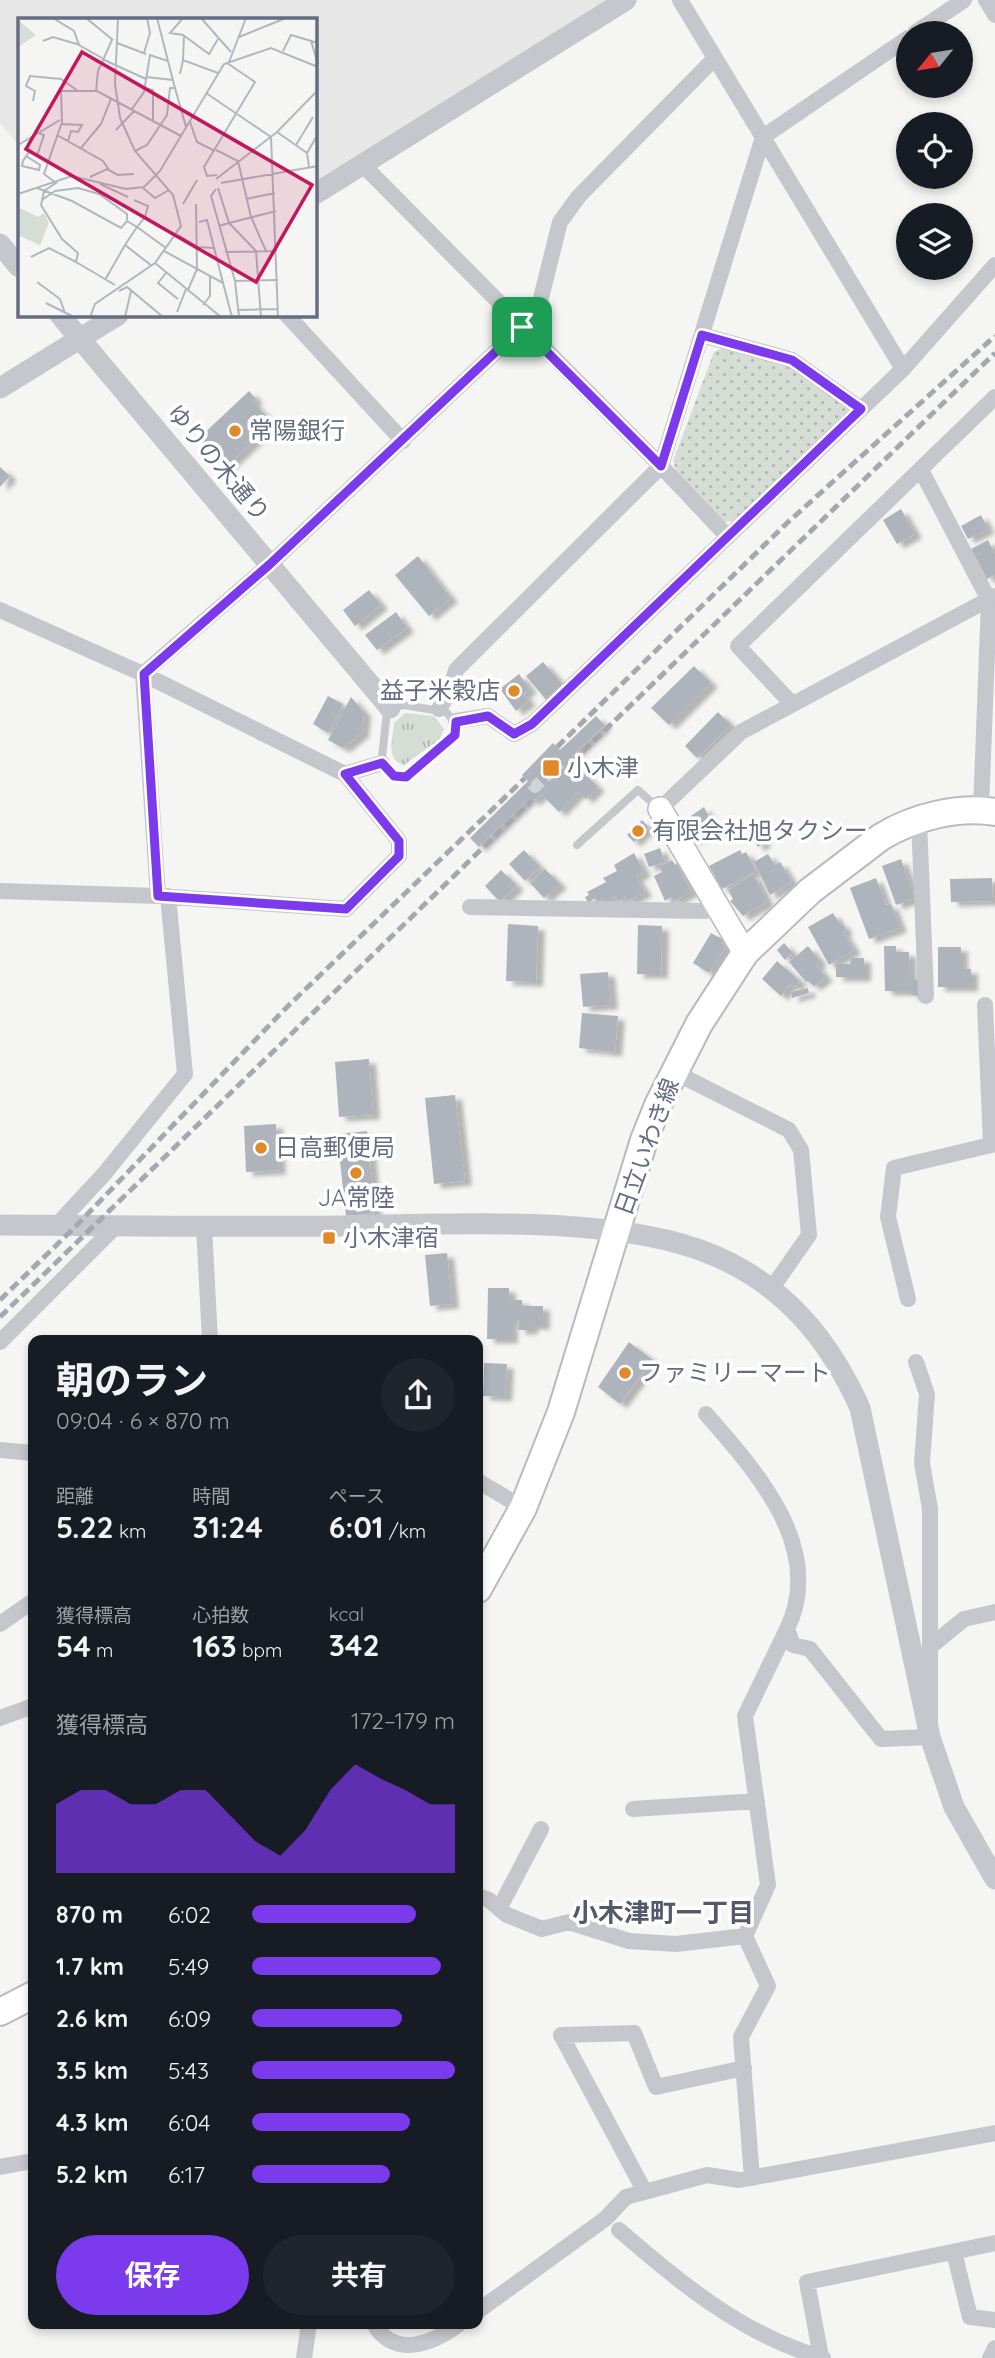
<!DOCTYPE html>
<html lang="ja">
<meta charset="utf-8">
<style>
body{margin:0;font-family:Quicksand,"Noto Sans JP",sans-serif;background:#20242c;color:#f1f3f6;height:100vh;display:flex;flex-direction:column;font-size:26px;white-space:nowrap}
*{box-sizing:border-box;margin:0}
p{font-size:23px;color:#9ea1a6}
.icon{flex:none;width:38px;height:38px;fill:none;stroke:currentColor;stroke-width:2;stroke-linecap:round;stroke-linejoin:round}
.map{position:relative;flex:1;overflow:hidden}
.side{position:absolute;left:28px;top:1335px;width:455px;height:994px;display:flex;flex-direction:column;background:#171b24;border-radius:14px;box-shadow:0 4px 10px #0003}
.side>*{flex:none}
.needle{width:46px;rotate:240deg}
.buttons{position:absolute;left:896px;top:21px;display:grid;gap:14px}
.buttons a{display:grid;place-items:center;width:77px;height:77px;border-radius:50%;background:#171b24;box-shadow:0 4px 10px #0003;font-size:35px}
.pin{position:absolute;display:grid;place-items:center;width:60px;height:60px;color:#fff;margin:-30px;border-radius:14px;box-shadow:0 4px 10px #0006}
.round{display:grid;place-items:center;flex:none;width:74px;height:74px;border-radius:37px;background:#20242c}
.head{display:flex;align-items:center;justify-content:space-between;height:119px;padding:0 28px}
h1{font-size:38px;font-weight:700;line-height:52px}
.stats{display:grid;grid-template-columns:repeat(3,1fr);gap:10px;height:119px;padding:7px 28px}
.stats div{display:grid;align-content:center}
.stats b{font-size:30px;font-weight:700}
.stats small{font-size:19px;font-weight:400}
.stats p{font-size:19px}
.chart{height:196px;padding:14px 28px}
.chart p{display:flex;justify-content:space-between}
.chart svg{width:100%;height:126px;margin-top:7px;fill:#7c3aed;opacity:.7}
.cta{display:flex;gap:14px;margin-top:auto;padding:14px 28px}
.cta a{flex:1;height:80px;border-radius:42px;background:#7c3aed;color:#fff;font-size:28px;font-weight:700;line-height:80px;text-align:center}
.cta a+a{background:#20242c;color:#f1f3f6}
ul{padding:0 28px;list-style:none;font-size:23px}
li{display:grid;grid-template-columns:112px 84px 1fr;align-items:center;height:52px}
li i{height:18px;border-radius:9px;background:#7c3aed}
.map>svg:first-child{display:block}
.built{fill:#e6e7e6}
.grass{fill:url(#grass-tufts)}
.park{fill:url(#park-dots)}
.building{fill:#afb3bb;filter:url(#shadow)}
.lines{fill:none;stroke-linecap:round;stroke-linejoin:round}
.pedestrian-tunnel{stroke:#d1d4d7;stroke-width:12;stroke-dasharray:12 6;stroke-linecap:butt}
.secondary-casing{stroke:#b8bac0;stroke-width:26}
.primary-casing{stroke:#b8babf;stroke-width:30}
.service{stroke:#c6c7cc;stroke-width:8}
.minor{stroke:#c6c7cc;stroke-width:16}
.tertiary{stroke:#c6c7cc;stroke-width:21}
.secondary{stroke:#fff;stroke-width:23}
.primary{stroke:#fff;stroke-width:26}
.rail{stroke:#a6a8b0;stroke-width:5;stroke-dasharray:10 5;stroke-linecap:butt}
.route-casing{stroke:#fff;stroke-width:14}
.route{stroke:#7c3aed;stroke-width:9}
.poi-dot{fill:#e08928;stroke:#fff;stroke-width:2.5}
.labels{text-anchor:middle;stroke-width:7;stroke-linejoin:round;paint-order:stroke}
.poi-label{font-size:24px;fill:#656d83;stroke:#fff;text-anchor:start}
.street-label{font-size:24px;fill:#656d83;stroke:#fff}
.neighbourhood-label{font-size:26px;font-weight:bold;fill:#535969;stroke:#fff}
.inset-road{fill:none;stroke:#b2b7bf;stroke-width:2}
.view{fill:#c2185b;fill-opacity:0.15;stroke:#c2185b;stroke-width:3.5}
.inset-edge{fill:none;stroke:#656d83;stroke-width:3.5}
</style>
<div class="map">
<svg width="995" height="2358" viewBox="0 0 995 2358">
<defs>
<pattern id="grass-tufts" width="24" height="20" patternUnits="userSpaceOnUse" patternTransform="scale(1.75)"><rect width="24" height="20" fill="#d5ddd4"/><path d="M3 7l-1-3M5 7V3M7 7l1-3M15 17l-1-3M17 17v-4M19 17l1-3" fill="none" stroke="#b0b7b1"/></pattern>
<pattern id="park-dots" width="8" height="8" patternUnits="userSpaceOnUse" patternTransform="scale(1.75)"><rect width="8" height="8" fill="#d5ddd4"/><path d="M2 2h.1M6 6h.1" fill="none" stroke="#b0b7b1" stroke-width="1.8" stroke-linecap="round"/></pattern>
<filter id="shadow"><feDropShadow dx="7" dy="4.5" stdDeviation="2" flood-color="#0004"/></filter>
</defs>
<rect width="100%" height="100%" fill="#f5f6f3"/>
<path class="built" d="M0 0H619L315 188V19H19V146L0 123Z"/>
<path class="grass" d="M405 713 434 716 444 729 440 739 404 765C385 759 393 738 394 723Z"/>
<path class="park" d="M722 348 795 369 850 410 737 519 724 523 679 478 673 461 714 352Z"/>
<path class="building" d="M249 391 256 399 253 402 273 423 225 468 198 439Z
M0 467 10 476 0 487Z
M901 509 915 534 897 544 883 520Z
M981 515 988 529 968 539 961 526Z
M988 540 995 554V575L987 579 971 549Z
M418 556 451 598 429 616 395 575Z
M369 590 381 605 355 626 343 610Z
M396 612 407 628 377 650 365 635Z
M543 662 564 686 547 701 526 676Z
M694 666 711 683 669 725 651 708Z
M519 674 530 689 523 694 529 701 516 711 500 689Z
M328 696 343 704 328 733 313 724Z
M351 697 364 712 362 733 343 748 328 740Z
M718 712 731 725 697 758 685 746Z
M596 716 605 725 569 759 598 787 586 799 579 792 559 812 541 794 533 802 530 798 479 847 470 838 528 781 522 775 553 743 560 750Z
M704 807 715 828 692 840 682 822Z
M642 820 649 827 634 842 627 835Z
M759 834 764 842 758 847 753 839Z
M660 848 665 862 649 867 644 854Z
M524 850 540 867 525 881 509 864Z
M740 850 742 854 746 852 756 871 722 889 709 866Z
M634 853 644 872 636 877 645 892 628 901 625 897 618 901 615 897 605 902 604 899 598 902 595 898 588 903 585 897 589 895 587 892 606 882 603 878 617 871 614 865Z
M768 854 775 865 780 862 792 882 770 895 754 862Z
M901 859 915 898 896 905 882 866Z
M672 860 675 865 677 863 691 892 674 901 671 897 665 901 654 876 662 872 659 867Z
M545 869 560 884 544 898 530 883Z
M501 870 517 886 500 902 485 886Z
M754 874 767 902 743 916 730 901 733 899 728 890Z
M876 878 886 905 891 904 900 928 869 939 850 888Z
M992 878 993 901 951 902 950 879Z
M833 913 840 924 842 923 846 930 843 932 854 950 829 965 808 927Z
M508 924 538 926 536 982 506 981Z
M638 925 662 926 661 974H637Z
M711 933 724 940 721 943 726 946 709 973 693 963Z
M784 943 793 953 785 960 777 950Z
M808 946 820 961 816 965 826 977 814 986 808 981 806 982 789 962Z
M884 946H896V952H909L910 980H918V996L911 995V991H885Z
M938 947H961V969H971V987H938Z
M851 958H864V977H836V964H850Z
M777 961 800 981 795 987 790 984 781 996 762 979Z
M608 972 611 1005 583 1007 580 974Z
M808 988 809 993 792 998 791 992Z
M582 1013 618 1016 615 1052 579 1048Z
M369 1059 373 1115 339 1117 335 1062Z
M455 1095 465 1181 434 1184 425 1098Z
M276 1124 279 1170 246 1172 244 1126Z
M367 1131 375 1213 346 1216 337 1134Z
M447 1253 452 1304 430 1306 425 1255Z
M488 1288H509V1300H522V1306H543V1325H531V1330H518L519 1320H511V1339H487Z
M629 1342 653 1360 620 1404 598 1387Z
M484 1363 507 1364 505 1397 483 1396Z"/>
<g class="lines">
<path class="pedestrian-tunnel" d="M532 784 535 787 560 763"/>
<defs>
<path id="secondary" d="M660 809 745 953"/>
<path id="primary" d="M478 1589 523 1508 561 1412 644 1140 658 1105 699 1024 745 953 810 891 881 837C914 817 957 806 995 812
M0 2012 33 1995"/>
</defs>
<use href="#secondary" class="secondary-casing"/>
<use href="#primary" class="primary-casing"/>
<path class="service" d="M404 705 446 712 458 726C455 740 414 776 400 777L385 768 382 757 387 712 390 708Z
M577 845 638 790 657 807"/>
<path class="minor" d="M680 0 903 369
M986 0 995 15
M915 33 964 0
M362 164 661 466 456 670 449 693 439 709
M287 315 403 441
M702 335 792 360 861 409
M921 470 989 600 981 810
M728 537 661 466 763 137 908 38
M0 610 143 674 345 774 382 763
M792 704 738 646 995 397
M456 721 488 716 514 734 532 724 903 369 995 265
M660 809 741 732 995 596
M919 819 926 996
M0 891 158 896 346 909 399 856V841L345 774
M158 896 143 674 269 565 522 327 540 302 560 222 579 196 715 58
M470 907 705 911 717 905
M985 1005 991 1144
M674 1072 789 1130 801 1150 809 1235 772 1288
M56 1226 105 1173 185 1074 168 896
M204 1227 210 1340
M908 1299 888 1217 894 1168 995 1144
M0 1342 115 1227
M706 1414C757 1472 826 1549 787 1629L793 1645 810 1649 881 1739 930 1737V1509L922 1463 927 1394 916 1362
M0 1450 33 1453
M478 1481 523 1508
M0 1624 33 1601
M930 1647 964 1619 995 1612
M0 1718 33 1706
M633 1809 757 1801
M478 1896 489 1900 507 1915 542 1929 569 1922 629 1941 676 1944 745 1936
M499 1909 541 1829
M0 2167 33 2161
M752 2178 741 2037 768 1986 745 1936 768 1885 745 1716 787 1629
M645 2192 561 2035 634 2033 656 2087 744 2068
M619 2230C681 2283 742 2335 823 2358
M954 2252 970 2317 995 2320
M478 2311 605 2219 626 2197 707 2175 739 2180 995 2133
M374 2324C394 2358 431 2345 459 2324
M821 2357 807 2282 995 2243
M304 2358 309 2324
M990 2358 995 2348"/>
<path class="tertiary" d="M315 194 626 0
M0 244 19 267
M60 315 390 708
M0 388 118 315
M0 1225C115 1226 230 1227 345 1226 450 1224 618 1214 713 1255 784 1285 829 1339 860 1408L930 1737 954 1807 995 1879"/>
<use href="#secondary" class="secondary"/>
<use href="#primary" class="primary"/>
<path class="rail" d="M557 747 787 523 995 336
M572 762 995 353
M0 1300 76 1226 287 1007 525 778
M0 1317 532 800"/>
</g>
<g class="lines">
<defs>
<path id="route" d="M522 327 661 466 702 335 792 360 861 409 532 724 514 734 488 716 456 722 455 735 406 777 394 776 382 763 345 774 399 841V856L346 909 158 896 144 674 269 565Z"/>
</defs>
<use href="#route" class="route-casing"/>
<use href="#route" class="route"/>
</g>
<g class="poi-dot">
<circle cx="235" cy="431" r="7"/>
<circle cx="514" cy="691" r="7"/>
<rect x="542" y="759" width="18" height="18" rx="3.5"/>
<circle cx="638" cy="831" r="7"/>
<circle cx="261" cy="1148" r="7"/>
<circle cx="356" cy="1173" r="7"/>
<rect x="322" y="1231" width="14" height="14" rx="3.5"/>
<circle cx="625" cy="1373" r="7"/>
</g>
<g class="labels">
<g class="poi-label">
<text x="249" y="439">常陽銀行</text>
<text x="500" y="699" text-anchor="end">益子米穀店</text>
<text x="567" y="776">小木津</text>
<text x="652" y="839">有限会社旭タクシー</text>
<text x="275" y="1156">日高郵便局</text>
<text x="356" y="1206" text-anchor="middle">JA常陸</text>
<text x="343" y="1246">小木津宿</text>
<text x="639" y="1381">ファミリーマート</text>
</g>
<g class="street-label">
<text transform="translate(218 463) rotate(50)" y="8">ゆりの木通り</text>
<text transform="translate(647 1147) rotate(-70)" y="8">日立いわき線</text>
</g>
<g class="neighbourhood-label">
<text x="663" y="1922">小木津町一丁目</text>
</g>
</g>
<g transform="translate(18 18)">
<rect width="299" height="299" fill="#f5f6f3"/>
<path d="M0 2 18 17 0 29ZM0 189 20 199 26 195 31 205 22 227 0 217Z" fill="#d5ddd4"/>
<path class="inset-road" d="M35 0 56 13 61 27 84 40M68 0 95 22M139 0 150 43M165 0 152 15 165 17 191 36 200 21M183 0 213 34M221 19 268 0M25 23 35 19 62 27M293 23 300 46M99 25 128 36M265 33 273 17 300 25M126 35 132 15 129 0M84 41 128 61M165 42 166 17M211 44 228 0M162 56 165 42 200 55M128 59 155 62M126 70 135 72V103M78 73 80 53 94 22M188 75 253 119 260 299M15 83 17 73 8 68 12 58 43 61 60 73M114 91 126 74 132 37 150 43 157 70M172 104 179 124 197 133M44 106 64 107 60 114 53 113 50 123M98 112 116 93M18 114 26 117 19 138M259 114 289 135M39 117 85 143 91 152M0 127 42 102M278 127 295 99M63 130 83 106 93 81M198 132 220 143 233 199 248 233M117 133 129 127 149 97 152 70H157L168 109M8 138 22 147 21 152 4 148 5 143 11 134M291 149 289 135 300 116M199 157 189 158 186 149 237 64 209 45M72 159 89 151 100 157 116 156M198 161 259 114 300 72M203 165 300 148M82 166 110 179M19 170 54 183 103 210 109 203 119 209 127 199 130 188 116 182M125 170 137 180 151 172M200 170 211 205 258 193M198 171 193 178 217 263 221 299M0 176 54 158 108 171 126 169 142 153 206 46 253 30 300 49M228 181 257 175M24 182 37 173 60 170 81 176 109 196V202M165 186 179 162M201 208 211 205 238 233 243 299M160 217 180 229 196 230M107 227 119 209 148 230M146 233 205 265 189 202 181 204M207 234 259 233M13 239 31 230 58 244 60 235 44 221 23 187 26 173 38 165 26 156 44 104 43 73H79L163 118M58 244 97 267M137 245 203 299M148 255 140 265 160 281M87 262 107 227 134 248M217 263 260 262M19 264 42 281 47 295M205 265 214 299M170 272 179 251 178 186M101 273 109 269 145 299M28 285 56 299M185 287 192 278V259M220 292 260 291M159 294 168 271M72 299 77 286 137 245 163 208 155 177 117 133 102 100 97 66 100 0M107 299 113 273"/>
<path class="view" d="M64 34 294 167 238 264 8 131Z"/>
<rect width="299" height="299" class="inset-edge"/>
</g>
</svg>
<div class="buttons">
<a><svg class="needle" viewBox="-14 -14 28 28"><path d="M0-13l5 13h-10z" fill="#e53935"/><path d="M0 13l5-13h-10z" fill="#9ea1a6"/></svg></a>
<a><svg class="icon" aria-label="locate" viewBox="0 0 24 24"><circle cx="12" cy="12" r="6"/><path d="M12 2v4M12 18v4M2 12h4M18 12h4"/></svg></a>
<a><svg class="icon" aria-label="layers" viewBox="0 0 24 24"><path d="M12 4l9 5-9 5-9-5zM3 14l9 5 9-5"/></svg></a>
</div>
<div class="pin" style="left:522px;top:327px;background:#1e9e55"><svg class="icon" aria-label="arrive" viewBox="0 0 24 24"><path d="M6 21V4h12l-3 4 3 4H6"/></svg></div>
<section class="side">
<div class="head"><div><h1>朝のラン</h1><p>09:04 · 6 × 870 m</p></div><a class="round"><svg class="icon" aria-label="share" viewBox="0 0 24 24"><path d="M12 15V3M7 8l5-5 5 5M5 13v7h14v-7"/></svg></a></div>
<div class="stats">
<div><p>距離</p><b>5.22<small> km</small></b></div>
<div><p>時間</p><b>31:24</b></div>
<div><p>ペース</p><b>6:01<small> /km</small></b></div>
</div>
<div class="stats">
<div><p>獲得標高</p><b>54<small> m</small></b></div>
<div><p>心拍数</p><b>163<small> bpm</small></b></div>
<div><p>kcal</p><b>342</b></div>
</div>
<div class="chart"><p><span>獲得標高</span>172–179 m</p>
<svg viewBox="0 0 160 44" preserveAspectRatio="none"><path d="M0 44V20L10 15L20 15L30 20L40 20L50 15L60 15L70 24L80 33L90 38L100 29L110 15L120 6L130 11L140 15L150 20L160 20V44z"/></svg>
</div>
<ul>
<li><b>870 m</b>6:02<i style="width:81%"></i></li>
<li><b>1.7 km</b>5:49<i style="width:93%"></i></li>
<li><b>2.6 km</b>6:09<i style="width:74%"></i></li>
<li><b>3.5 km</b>5:43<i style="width:100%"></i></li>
<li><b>4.3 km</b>6:04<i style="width:78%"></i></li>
<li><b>5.2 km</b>6:17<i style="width:68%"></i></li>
</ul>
<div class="cta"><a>保存</a><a>共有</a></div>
</section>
</div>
